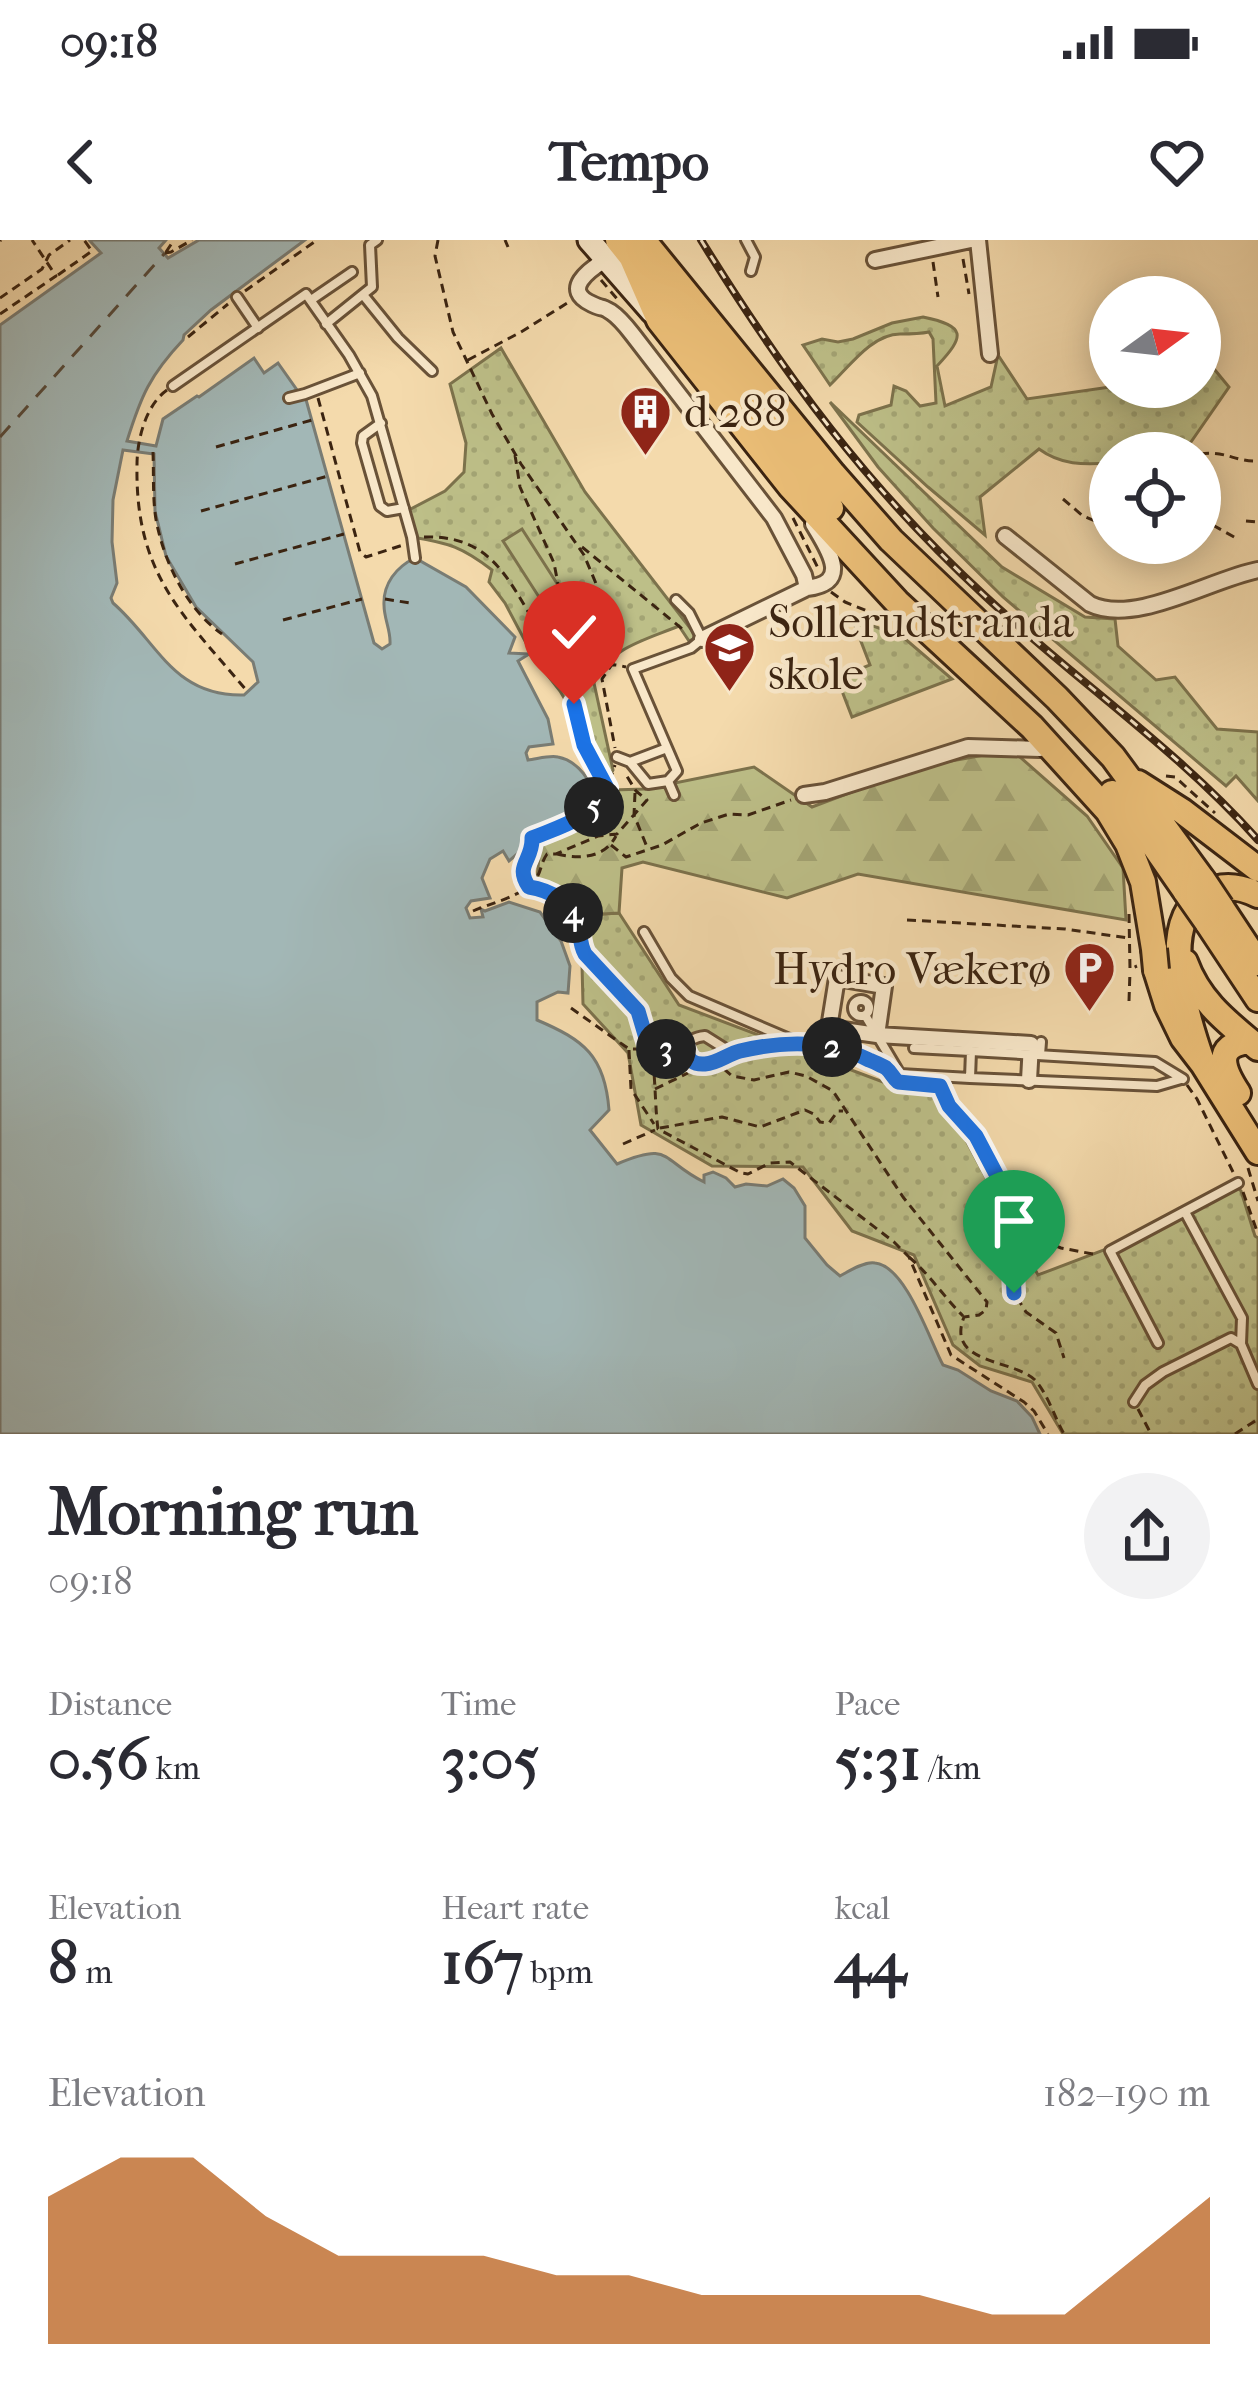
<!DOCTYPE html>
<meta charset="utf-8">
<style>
body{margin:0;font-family:"IM FELL French Canon",serif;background:#f2f2f3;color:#2b2b33;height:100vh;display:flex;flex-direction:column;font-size:45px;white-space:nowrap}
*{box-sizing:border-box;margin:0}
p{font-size:39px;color:#7c7c81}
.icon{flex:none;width:66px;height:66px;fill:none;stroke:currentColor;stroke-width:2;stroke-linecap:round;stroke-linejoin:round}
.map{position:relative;height:1194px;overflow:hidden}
.details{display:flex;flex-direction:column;background:#fff;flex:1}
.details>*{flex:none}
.needle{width:78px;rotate:75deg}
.controls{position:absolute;left:1089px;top:36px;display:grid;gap:24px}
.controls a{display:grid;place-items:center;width:132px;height:132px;border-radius:50%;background:#fff;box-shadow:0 6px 30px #0003;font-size:60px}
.pin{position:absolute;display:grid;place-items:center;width:102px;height:102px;color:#fff;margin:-123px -51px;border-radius:50% 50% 50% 0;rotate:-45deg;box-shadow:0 0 12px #0007}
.pin .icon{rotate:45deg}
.km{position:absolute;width:60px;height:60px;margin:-30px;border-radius:50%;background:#222;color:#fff;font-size:33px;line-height:60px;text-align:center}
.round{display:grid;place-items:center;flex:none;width:126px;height:126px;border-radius:63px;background:#f2f2f3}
.headline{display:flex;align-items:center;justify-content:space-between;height:204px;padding:0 48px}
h1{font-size:66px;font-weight:700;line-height:90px}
.metrics{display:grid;grid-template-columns:repeat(3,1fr);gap:18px;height:204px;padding:12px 48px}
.metrics div{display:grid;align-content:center}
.metrics b{font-size:60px;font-weight:700}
.metrics small{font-size:33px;font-weight:400}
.metrics p{font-size:33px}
.chart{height:336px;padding:24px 48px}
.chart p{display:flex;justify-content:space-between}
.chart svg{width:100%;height:216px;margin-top:12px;fill:#b45309;opacity:.7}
.status{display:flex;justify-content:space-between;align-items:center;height:84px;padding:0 60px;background:#fff;direction:ltr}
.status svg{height:33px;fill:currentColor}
header{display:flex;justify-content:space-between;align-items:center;height:156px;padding:0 48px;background:#fff;font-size:54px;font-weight:700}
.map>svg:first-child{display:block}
.grass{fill:url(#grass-dots);stroke:#7c724c;stroke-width:3}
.forest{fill:url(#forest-firs);stroke:#7c724c;stroke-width:3}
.pitch{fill:#bdbf88;stroke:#7c724c;stroke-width:3}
.water{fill:#a2b7b6;stroke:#797c74;stroke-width:3;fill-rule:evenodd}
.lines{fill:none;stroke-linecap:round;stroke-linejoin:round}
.ferry{stroke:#55493a;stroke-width:3;stroke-dasharray:15 12;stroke-linecap:butt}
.lane-casing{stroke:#695238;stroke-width:14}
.street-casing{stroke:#695238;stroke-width:20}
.secondary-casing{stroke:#3b2411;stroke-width:27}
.highway-casing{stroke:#3b2411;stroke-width:30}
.path{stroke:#3b2411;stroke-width:3;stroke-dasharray:9 6;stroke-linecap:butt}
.lane{stroke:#f8e7c9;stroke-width:8}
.street{stroke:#f8e7c9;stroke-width:14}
.secondary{stroke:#f8e7c9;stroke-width:21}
.highway{stroke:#eabd76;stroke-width:24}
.rail-casing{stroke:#3b2411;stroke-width:8}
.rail{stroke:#f8e7c9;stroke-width:3;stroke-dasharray:9;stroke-linecap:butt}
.highway-bridge-casing{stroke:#3b2411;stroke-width:30;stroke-linecap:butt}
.highway-bridge{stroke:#eabd76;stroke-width:24}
.route-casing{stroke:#fff;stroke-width:24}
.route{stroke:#1a73e8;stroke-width:15}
.labels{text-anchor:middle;stroke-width:9;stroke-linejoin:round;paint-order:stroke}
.poi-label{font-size:45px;fill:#3b2411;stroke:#f8e7c9;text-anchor:start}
</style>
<div class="status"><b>09:18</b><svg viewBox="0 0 49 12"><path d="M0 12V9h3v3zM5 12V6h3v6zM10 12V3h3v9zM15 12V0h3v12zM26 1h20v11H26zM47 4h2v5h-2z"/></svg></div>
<header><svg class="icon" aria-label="back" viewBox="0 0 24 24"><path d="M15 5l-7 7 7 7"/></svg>Tempo<svg class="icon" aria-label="heart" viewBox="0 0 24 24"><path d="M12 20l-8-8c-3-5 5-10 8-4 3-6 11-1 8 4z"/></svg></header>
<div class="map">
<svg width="1258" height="1194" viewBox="0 0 1258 1194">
<defs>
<pattern id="grass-dots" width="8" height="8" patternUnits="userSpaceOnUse" patternTransform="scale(3)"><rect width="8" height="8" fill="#bdbf88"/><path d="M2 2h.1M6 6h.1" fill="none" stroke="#a3a474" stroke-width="1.8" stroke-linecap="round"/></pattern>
<pattern id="forest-firs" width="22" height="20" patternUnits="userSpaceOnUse" patternTransform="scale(3)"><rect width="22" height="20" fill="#bdbf88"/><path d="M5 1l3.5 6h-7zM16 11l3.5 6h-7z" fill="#a3a474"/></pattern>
</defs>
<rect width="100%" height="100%" fill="#f4daac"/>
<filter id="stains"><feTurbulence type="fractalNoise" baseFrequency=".00167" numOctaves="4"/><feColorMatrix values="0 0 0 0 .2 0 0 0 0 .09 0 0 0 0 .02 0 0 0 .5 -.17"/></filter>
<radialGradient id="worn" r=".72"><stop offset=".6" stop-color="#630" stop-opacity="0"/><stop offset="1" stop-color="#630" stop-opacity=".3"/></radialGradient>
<path class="grass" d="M923 77C967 86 965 96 937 126L945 166 991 147 998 115 1027 159 1110 147H1200V129L1210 124 1229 147 1184 212 1110 213V223C1083 225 1061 225 1039 209L980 257 985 295 928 247 857 182 859 175 891 165 894 146 906 151 920 166 936 163 933 99 929 92C919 94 910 94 900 94 872 94 849 127 830 145L803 105 822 99 838 102 853 99 892 83Z
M501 108 585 252 697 397 689 401 679 386C648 399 607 408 594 443L613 530 607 541 581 509 573 473 560 451 534 418 505 363 489 342 492 330C462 307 449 303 412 297L405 272 445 251 464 232 466 203 450 144Z
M830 162 1002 327 1085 377 1115 379 1118 406 1156 440 1175 437 1217 489 1258 492V561L1236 536 1226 546 1003 357 933 288 878 227Z
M852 378 903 397 952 439 852 477 837 438 870 425Z
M619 673 679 765 883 842 937 846 1038 1035 1104 1010 1233 943 1241 951 1255 996 1258 998V1194H1063L1032 1142 980 1126 953 1105 914 1015 852 991 803 927 712 926 641 885 628 813 583 764 582 724 570 676Z"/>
<path class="forest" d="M1012 510 1087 576 1123 628 1126 680 858 634 787 658 643 622 622 628 619 673 570 676 558 659 536 652 540 603C570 591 592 574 612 550L645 549 754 527 812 567 918 527Z"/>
<path class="pitch" d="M522 289 558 345 539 357 503 301Z"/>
<path class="water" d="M92 0H166L159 8 168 18 199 0H305L211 70 184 95 183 100C150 135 141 156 127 201L156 206 163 179 197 156 199 157 254 118 264 133 278 123 297 150 288 153 289 158 305 156 374 403 382 409 390 404C391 391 384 379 384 365 383 344 396 327 415 318L466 347 515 397 509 413 529 414 518 421 548 479 553 504 529 507 526 513 528 520C537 519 550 515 558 517 578 521 593 542 595 560 577 577 557 589 533 594L529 604 509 621 503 611 490 619 482 638 490 658 471 661 466 668 470 678 483 677 481 669 485 671 509 662 540 672 561 701 570 726 568 753 558 752 537 762V780C584 800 605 816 609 870L590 890 617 924C672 901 660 920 704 942V935L713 932 726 938 735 947 746 944 767 946 783 939 794 948 805 966V998L827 1025 840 1036C849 1031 865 1021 875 1023 906 1026 930 1101 943 1125L958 1130 991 1151 1017 1161 1032 1177 1040 1194H0V85L101 13 90 1ZM123 210 154 214 155 271 166 316 196 367 253 422 258 442 244 455C173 457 158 402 113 363L111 358 117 343 112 302 113 260Z"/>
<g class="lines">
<path class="ferry" d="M0 197 165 13"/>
<defs>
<path id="lane" d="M746 0 755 17 751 31
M364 56 398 98 432 131
M237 57 258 88
M311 60 352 32
M326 84 372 47 370 5 377 0
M173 146 306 54 349 115 372 156 412 297 415 318
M289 158 305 154 360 133
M381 183 363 196 362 203 380 266 387 271 404 268
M667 508 630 522 648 544 668 541
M617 517 630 522
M674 555 668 541 677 531 633 429 691 408 702 399 689 373 676 360
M644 692 671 738 689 756 801 804 837 808 857 814 899 834
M853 768a8 8 0 1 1 16 0a8 8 0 1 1-16 0Z
M865 775 900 834 970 838 971 811 1155 822 1183 839
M914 808 971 811
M732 813 705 796C695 797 689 800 684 810L691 821 710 824 732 813 794 804
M1040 815 1041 802
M970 838 1157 846 1181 839
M1185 972 1242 1078 1241 1104
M1158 1103 1110 1011 1238 943
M1134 1162 1145 1145 1163 1132 1231 1098 1241 1104 1258 1144"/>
<path id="street" d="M978 0 990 114
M605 20C589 30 561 50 592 64 607 71 598 64 611 72 620 78 626 86 633 95L774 278 804 335 807 348C853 343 827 308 813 284
M875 20 971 0
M1005 296 1090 364C1135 386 1211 339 1258 330
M702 399 807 348
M804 555 825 552 968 507 1040 509
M877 795 884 746 837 738 829 788 877 795 1031 804 1029 840"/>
<path id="secondary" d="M589 0 652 72"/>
<path id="highway" d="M618 0 831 268
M643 0 833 234 891 300 1057 458 1113 517 1203 640
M631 16 659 80 790 246 897 362 1032 487 1108 571 1128 604 1143 642 1154 709
M1138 543 1182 571 1258 629
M1112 553 1143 590 1186 652
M1221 667 1258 723
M1207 682 1258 759
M1185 722C1199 761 1227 782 1258 808
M1156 730 1167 765 1183 798 1203 824 1258 912
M1203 824C1188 782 1156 685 1204 654 1222 643 1240 646 1258 655
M1238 853C1223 830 1212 805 1250 801"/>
</defs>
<use href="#lane" class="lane-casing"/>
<use href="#street" class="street-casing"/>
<use href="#secondary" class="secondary-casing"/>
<use href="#highway" class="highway-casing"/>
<path class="path" d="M438 0 435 16 453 92 492 174 521 224 584 315 600 353 613 408V423L602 439 615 508
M505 0 508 7
M0 1 1 0
M166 12 174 0
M165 13 171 12 192 0
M963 19 969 54
M933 22 938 57
M58 35 92 11 84 0
M601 40 618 60
M245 51 317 0
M0 58 42 29 49 15 70 0
M0 74 56 36 32 0
M188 97 228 64
M468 120 521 92 569 62
M167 150C146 165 137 199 137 225 135 334 182 374 247 451
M318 158 360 312 366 317 403 305
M216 207 312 180
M153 212C154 237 152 266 158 289 167 328 189 371 222 394
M1200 214C1225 210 1235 222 1258 221
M515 215 520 247 554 323 572 418
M1063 259 1083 276 1110 287
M201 271 328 236
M793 278 818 328
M1200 278 1236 298
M1246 281 1258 282
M424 297C490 295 507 337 536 385 543 396 549 408 560 415 580 428 604 421 626 427
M582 307 686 392
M235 324 344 294
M831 352 845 362 887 379
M385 359 410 363
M283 380 362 359
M605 380 561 438 574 465 584 505 607 548
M1166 536 1175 537 1215 573
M635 553 634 575 647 607
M611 605 626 617 662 605 701 583 729 574 748 575 791 560
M557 614C579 619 604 619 616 596
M529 646C516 628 533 619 532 598 578 579 599 578 615 525
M530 647C549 650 573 663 578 684 581 695 579 703 585 714 602 731 622 749 637 769 658 798 653 854 658 889L741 933 748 934 770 923 790 922 894 1002 909 1017 951 1115 1024 1162 1034 1171 1048 1194
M473 671C491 663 523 656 535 640 542 631 540 624 547 614H556L598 596 617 594 647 560 636 551 625 533
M1129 674 1130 729 1137 726
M907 680 1065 689 1128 698
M1129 761 1130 731
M571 768 629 809H677
M629 810 631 849 654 884
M724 829 732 836 754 840 789 832 806 836 833 851 903 957 987 1062 986 1070 979 1075 964 1077C945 1125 1016 1119 1036 1141 1048 1155 1055 1178 1064 1194
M1187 845 1197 859 1233 932
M938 846 945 852 954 873 976 896 1025 989 1013 1030 1014 1053 1026 1072 1056 1093 1064 1118
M655 849 688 833
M660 888 722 877 760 887 805 870 814 874 820 882 829 883 838 871H843
M623 904 655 890
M1248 928 1258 961
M1243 952 1258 994
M1027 995 1061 1008 1098 1015
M909 1017C930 1035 944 1057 963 1076
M1138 1169 1151 1194
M1235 1194 1258 1179"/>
<use href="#lane" class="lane"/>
<use href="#street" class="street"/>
<use href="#secondary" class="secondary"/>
<use href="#highway" class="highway"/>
<defs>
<path id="rail" d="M701 0C785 136 867 247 985 356 1074 439 1177 509 1258 600"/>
</defs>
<use href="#rail" class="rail-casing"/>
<use href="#rail" class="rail"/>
<defs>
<path id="highway-bridge" d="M1203 640 1221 667
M1186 652 1207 682
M1154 709 1156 730"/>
</defs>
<use href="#highway-bridge" class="highway-bridge-casing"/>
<use href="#highway-bridge" class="highway-bridge"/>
</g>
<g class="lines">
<defs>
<path id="route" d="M574 464 584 505 607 548C587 581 564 585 532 598 533 621 514 625 529 647 549 650 572 662 578 683 581 695 579 703 585 714L638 771 649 808 685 810C689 820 693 825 705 824 718 823 728 814 740 811 783 801 830 800 869 820 870 820 885 827 886 828 891 832 893 838 898 842L940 846 949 866 976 896 1025 989 1013 1030 1014 1053"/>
</defs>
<use href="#route" class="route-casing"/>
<use href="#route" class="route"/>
</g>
<defs>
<symbol id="building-pin" viewBox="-11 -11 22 30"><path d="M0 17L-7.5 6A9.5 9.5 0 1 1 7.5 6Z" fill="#8f2418" stroke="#f8e7c9"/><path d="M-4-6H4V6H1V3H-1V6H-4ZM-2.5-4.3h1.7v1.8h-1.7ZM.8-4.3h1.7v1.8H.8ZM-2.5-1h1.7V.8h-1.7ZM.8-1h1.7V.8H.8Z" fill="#fff"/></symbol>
<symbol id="school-pin" viewBox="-11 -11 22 30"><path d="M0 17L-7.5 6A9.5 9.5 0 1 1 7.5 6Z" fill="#8f2418" stroke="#f8e7c9"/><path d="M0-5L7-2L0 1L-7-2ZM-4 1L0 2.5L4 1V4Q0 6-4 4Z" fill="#fff"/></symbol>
<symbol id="parking-pin" viewBox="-11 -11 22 30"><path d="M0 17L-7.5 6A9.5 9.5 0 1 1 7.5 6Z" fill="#8f2418" stroke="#f8e7c9"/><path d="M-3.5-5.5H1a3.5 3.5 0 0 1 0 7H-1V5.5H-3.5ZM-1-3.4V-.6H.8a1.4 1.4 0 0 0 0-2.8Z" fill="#fff"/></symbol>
</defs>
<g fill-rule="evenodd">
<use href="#building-pin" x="616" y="142" width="59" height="81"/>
<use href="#school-pin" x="700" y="378" width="59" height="81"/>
<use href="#parking-pin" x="1060" y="698" width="59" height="81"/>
</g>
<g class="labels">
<g class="poi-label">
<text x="684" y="187">d 288</text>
<text x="768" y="397">Sollerudstranda<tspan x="768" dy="52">skole</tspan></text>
<text x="1051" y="744" text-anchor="end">Hydro Vækerø</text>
</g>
</g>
<rect width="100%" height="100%" filter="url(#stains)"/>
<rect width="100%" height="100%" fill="url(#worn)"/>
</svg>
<div class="controls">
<a><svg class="needle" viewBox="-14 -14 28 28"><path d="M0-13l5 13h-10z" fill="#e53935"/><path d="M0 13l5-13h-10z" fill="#7c7c81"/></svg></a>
<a><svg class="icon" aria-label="locate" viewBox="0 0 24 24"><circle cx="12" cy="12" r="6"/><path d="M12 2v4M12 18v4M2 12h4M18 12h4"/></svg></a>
</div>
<div class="pin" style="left:1014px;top:1053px;background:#1e9e55"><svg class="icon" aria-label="arrive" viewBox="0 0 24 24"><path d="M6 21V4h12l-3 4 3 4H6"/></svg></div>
<div class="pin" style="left:574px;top:464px;background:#d93025"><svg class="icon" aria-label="check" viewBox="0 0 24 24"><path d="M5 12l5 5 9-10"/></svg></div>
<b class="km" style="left:832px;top:807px">2</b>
<b class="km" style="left:666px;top:809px">3</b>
<b class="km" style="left:573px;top:673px">4</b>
<b class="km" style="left:594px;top:567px">5</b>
</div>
<section class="details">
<div class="headline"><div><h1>Morning run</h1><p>09:18</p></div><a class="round"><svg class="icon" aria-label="share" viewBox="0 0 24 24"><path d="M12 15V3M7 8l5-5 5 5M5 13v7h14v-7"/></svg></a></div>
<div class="metrics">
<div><p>Distance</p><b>0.56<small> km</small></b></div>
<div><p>Time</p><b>3:05</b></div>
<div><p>Pace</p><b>5:31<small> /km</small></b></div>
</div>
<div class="metrics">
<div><p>Elevation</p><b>8<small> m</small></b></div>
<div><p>Heart rate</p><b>167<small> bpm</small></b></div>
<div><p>kcal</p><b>44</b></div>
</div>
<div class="chart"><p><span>Elevation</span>182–190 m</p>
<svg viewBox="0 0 160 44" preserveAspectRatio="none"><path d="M0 44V14L10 6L20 6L30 18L40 26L50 26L60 26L70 30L80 30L90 34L100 34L110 34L120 34L130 38L140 38L150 26L160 14V44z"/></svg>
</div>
</section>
